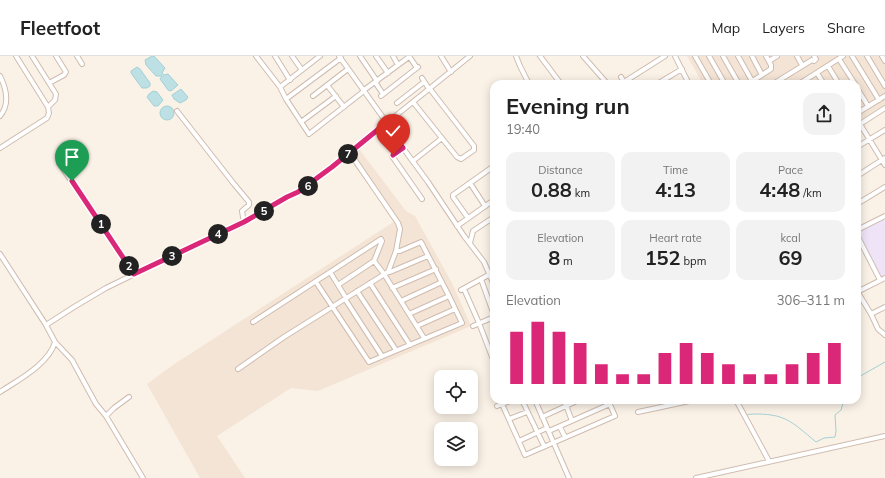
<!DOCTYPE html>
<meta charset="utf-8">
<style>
body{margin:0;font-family:Mulish,sans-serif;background:#f2f2f2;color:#222;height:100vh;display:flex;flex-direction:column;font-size:15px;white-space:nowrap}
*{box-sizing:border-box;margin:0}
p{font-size:13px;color:#767676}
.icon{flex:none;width:22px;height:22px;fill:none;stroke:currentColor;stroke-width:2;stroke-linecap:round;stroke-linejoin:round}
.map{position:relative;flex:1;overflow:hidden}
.side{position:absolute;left:490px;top:24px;width:371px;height:324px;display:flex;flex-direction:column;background:#fff;border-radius:12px;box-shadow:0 2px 10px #0003}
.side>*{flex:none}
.buttons{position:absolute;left:434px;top:314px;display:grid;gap:8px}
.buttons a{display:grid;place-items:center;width:44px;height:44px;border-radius:8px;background:#fff;box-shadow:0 2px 10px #0003;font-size:20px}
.pin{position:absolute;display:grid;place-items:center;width:34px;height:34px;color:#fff;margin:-41px -17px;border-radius:50% 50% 50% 0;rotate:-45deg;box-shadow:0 0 4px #0007}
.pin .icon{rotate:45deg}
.km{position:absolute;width:20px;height:20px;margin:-10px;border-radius:50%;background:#222;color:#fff;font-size:11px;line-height:20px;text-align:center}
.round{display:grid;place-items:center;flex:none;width:42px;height:42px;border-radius:12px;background:#f2f2f2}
.overview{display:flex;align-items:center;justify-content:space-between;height:68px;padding:0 16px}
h1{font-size:22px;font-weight:700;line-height:30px}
.metrics{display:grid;grid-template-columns:repeat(3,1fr);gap:6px;height:68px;padding:4px 16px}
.metrics div{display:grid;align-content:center;border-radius:10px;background:#f2f2f2;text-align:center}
.metrics b{font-size:20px;font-weight:700}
.metrics small{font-size:11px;font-weight:400}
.metrics p{font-size:11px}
.chart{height:112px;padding:8px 16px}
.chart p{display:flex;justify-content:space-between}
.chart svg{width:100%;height:72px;margin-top:4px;stroke:#db2777;stroke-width:6}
header{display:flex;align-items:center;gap:24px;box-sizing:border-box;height:56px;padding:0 20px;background:#fff;border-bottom:1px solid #e0e0e0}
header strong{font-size:19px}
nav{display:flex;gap:22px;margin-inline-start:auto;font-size:14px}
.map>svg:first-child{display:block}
.residential{fill:#f3e4d5}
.education{fill:#efe3f8}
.water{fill:#bce0e4;stroke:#a2d0d6}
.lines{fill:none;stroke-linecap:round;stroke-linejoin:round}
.stream{stroke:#a2d0d6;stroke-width:1}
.street-casing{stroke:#cfbcb0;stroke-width:6}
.street{stroke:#fff;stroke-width:4}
.route-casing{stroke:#fff;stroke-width:8}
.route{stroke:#db2777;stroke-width:5}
</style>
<header>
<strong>Fleetfoot</strong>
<nav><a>Map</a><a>Layers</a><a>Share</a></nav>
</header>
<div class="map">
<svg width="885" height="422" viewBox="0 0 885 422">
<rect width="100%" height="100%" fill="#fbf2e7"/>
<path class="residential" d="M687 0H885V48L857 66V28H703Z
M359 93 406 155 415 160 452 227 471 270 318 335 291 332 217 380 245 422H200L147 328 173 309 395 165 348 101Z"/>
<path class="education" d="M885 161V221L881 223 857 176Z"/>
<path class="water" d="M152 0H154L165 12 162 17 164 19 168 18 178 29 171 35 168 34 160 23 162 20H156L146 9 145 4Z
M137 11 140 13 150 27V30L147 32H142L131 17V15Z
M181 33 188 41 186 44 180 47 174 43 172 39Z
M153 35 157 36 163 44 158 50H154L147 41 149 38Z
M160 57a7 7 0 1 1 14 0a7 7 0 1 1-14 0Z"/>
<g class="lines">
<path class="stream" d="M857 322 885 306
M745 359C754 357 771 358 780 361 793 365 805 377 816 386L824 382 835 381 836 375 835 359 841 354 844 344"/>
<defs>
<path id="street" d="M32 0 56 38 55 44 48 51
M77 0 82 8
M256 0 280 31 286 43 309 78
M275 0 290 24
M292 0 302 14
M339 0 387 67
M360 0 377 25
M376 0 388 17
M393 0 398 9
M409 0 417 12
M441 0 451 16
M516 0 520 10 529 28
M540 0 561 28
M583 0 605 25
M675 0 689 28
M695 0 711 28
M709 0 725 28
M723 0 739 28
M738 0 752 25
M752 0 762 19
M797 0 802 9
M852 0 879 44
M867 0 885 30
M882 0 885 5
M839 3 855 28
M769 5 777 0
M828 10 839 28
M817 17 824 28
M0 20C7 34 10 48 0 60
M621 21 625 28
M422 22 429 33
M375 26 383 38
M624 26 665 0
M49 27 64 19 66 16 56 0
M657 28 682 13
M748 28 771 13V9L766 0
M773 28 812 4 814 5 816 3 814 0
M799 28 843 0
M327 29 344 51
M280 31 320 0
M857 32 868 50
M364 34 409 1
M313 40 348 13
M381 40 418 11
M286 43 341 2
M413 46 457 101 461 103 474 94V90L430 33
M397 47 424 26
M177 55 234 128 249 146V149L242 155 244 167
M857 56H859L885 40
M301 66 336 40
M386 67 403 92 428 126 464 180 484 206 494 229
M860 68 885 109
M857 70 885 52
M309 78 364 35
M857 91 885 74
M0 92 47 62 49 57 48 51 16 0
M403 92 392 100 422 143
M413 105 442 82
M59 107 134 218
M857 120 885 102
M470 127 485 150
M857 148 885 131
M468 162 453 141V139L494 110
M457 170 494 144
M857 174 885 160
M857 179 880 224
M470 187 473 175 494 161
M0 198 46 269 55 286 72 304 96 348 106 360 143 422
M374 205 384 218 424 282
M330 216 346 242
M388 216H390L428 200
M481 223 494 259
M316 226 369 306 462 267 449 240 421 186 400 195H396
M370 227 410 289
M392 232 436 213
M464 233 479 267 494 306
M461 234 494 216
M357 235 396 294
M857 235 871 258 878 273 885 279
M857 236 885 222
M345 243 382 300
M401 245 442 226
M409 258 449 240
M871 258 885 251
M253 266 381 183 382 185 374 205 338 229
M46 269 74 251 106 232 190 191 244 167 287 141 298 136 332 111 470 0
M417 270 455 253
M473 270 494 261
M238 313 284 281 388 216 396 195 400 173 398 167 350 97
M0 336C18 324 49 308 55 286
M522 344 544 390
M535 344 569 422
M564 344 572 365
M736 344 769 405
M502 348 525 399 615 360 608 344
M497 350 513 344
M638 356 694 344
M106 360 114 352 129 341
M542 361 579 344
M509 363 527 356
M560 371 565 381
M549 375 610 348
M519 385 547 372
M696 422 885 380"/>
</defs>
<use href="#street" class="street-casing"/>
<use href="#street" class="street"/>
</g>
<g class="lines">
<defs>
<path id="route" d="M72 125 134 218 244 166 287 141 298 136 332 111 386 67 403 92 393 99"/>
</defs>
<use href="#route" class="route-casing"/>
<use href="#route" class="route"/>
</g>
</svg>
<div class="buttons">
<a><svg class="icon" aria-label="locate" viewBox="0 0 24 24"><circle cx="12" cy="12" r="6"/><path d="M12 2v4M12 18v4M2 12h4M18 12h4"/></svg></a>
<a><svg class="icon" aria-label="layers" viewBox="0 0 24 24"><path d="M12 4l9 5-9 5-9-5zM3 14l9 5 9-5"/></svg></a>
</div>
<div class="pin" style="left:72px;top:125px;background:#1e9e55"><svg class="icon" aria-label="arrive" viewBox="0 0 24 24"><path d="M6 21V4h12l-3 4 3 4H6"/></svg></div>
<div class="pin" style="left:393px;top:99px;background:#d93025"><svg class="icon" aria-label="check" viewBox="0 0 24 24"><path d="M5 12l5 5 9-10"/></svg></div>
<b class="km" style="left:101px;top:168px">1</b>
<b class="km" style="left:129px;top:210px">2</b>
<b class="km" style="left:172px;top:200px">3</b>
<b class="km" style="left:218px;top:178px">4</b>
<b class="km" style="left:264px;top:155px">5</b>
<b class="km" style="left:308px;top:130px">6</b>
<b class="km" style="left:348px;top:98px">7</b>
<section class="side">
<div class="overview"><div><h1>Evening run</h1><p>19:40</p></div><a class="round"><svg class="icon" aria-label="share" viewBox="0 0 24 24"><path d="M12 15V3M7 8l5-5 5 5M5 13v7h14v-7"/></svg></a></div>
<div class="metrics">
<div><p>Distance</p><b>0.88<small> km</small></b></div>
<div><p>Time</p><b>4:13</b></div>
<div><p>Pace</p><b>4:48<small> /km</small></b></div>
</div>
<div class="metrics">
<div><p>Elevation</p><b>8<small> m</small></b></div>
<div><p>Heart rate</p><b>152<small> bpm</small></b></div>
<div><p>kcal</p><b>69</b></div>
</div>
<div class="chart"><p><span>Elevation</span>306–311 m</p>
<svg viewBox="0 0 160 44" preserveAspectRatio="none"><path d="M5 44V12M15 44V6M25 44V12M35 44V19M45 44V32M55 44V38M65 44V38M75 44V25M85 44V19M95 44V25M105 44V32M115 44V38M125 44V38M135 44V32M145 44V25M155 44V19"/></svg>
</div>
</section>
</div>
